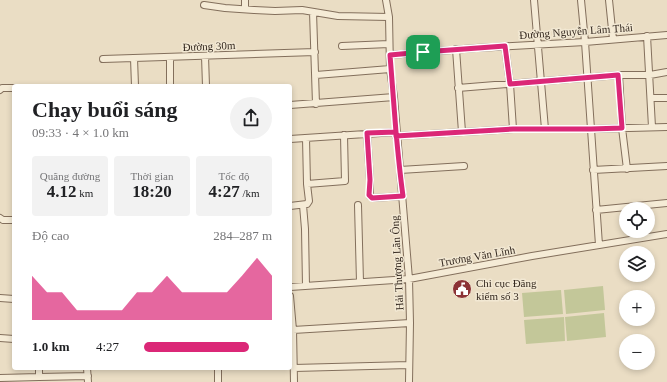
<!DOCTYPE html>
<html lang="vi">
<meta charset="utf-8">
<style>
body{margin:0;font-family:Georgia,serif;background:#f2f2f2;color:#202124;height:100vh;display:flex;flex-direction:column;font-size:15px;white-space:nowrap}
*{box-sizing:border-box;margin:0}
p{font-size:13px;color:#757577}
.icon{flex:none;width:22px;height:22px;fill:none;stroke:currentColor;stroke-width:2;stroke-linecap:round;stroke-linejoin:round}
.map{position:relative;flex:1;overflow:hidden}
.panel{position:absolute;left:12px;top:84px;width:280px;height:286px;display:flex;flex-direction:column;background:#fff;border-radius:4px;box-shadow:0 2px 6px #0003}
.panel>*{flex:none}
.tools{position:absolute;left:619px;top:202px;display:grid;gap:8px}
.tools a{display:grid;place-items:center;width:36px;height:36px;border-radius:50%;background:#fff;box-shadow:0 2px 6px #0003;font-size:20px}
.pin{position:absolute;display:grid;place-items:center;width:34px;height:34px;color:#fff;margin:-17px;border-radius:8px;box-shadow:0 2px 6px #0006}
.round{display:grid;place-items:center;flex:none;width:42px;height:42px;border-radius:21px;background:#f2f2f2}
.head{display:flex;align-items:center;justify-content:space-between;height:68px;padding:0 20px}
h1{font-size:22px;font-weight:600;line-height:30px}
.figures{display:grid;grid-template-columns:repeat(3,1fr);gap:6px;height:68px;padding:4px 20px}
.figures div{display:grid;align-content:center;border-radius:4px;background:#f2f2f2;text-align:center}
.figures b{font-size:17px;font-weight:600}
.figures small{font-size:11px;font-weight:400}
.figures p{font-size:11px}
.chart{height:112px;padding:8px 20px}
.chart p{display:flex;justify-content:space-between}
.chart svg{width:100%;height:72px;margin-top:4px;fill:#db2777;opacity:.7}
ul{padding:0 20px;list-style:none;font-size:13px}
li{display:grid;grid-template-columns:64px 48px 1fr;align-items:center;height:30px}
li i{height:10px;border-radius:5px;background:#db2777}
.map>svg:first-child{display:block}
.pitch{fill:#c3c799}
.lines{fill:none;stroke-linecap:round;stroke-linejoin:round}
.minor-casing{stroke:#836f5c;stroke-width:8}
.minor{stroke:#f5ebd6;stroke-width:6}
.route-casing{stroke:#fff;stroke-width:8}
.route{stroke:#db2777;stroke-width:5}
.labels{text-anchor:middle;stroke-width:3;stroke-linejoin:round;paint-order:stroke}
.street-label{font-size:11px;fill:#34281f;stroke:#f2e8d3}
.poi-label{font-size:11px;fill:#34281f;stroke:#f2e8d3;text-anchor:start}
</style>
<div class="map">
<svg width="667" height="382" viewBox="0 0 667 382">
<rect width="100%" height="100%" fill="#eaddc4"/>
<path class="pitch" d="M603 286 605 310 566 314 564 290Z
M561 290 563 314 524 317 522 293Z
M604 313 606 337 567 341 565 317Z
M564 317 565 341 526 344 524 320Z"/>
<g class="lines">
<defs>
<path id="minor" d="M386 0 389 17 390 69 394 97 409 279 410 323 409 382
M534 0 545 129
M581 0 585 42 599 245
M609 0 613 39
M204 5 225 8 254 10 275 11 302 10 338 16 389 17
M245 9V0
M313 12 316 104
M647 36 652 127
M342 46 389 44
M505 46 510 84 513 129
M456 49 462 132
M390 55 476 48 585 42 667 35
M205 56 206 86
M134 58 135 86
M103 59 315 52
M316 75 390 69
M619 75 622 128 627 169
M170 86V57
M458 88 619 75H650L667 72
M0 90 2 88H14
M651 98H667
M290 105 394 97
M367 133 370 180V196L373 198 403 196
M396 136 513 129H591L667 127
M290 139 396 132
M400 170 464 166
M593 170 667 166
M307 184 345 181 344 135
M303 205 305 229 306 286
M358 205 360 282
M290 206 307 204 309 201 307 184 306 138
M596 210 667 203
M0 218 3 220H14
M290 287 409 279 532 256 667 234
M290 296 293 330 294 382
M0 298 14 299
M293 330 410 323
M0 338 14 339
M87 368 88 382
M218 368V382
M294 368 409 365
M39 377 88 376
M0 378 39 377V368"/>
</defs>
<use href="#minor" class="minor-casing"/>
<use href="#minor" class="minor"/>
</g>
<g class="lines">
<defs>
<path id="route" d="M423 52 390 55 396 132C398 153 400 175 403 196L372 198 369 195 370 180 367 133 396 132V136L513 129H591L622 128 618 75 510 84 505 46 423 52"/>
</defs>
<use href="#route" class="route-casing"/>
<use href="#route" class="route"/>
</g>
<defs>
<symbol id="civic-disc" viewBox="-11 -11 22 22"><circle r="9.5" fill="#8c3236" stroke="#f2e8d3"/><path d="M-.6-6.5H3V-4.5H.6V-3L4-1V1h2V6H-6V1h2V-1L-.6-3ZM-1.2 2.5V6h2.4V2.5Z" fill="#fff"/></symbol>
</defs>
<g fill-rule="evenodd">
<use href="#civic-disc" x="451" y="278" width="22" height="22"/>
</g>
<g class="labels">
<g class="street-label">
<text transform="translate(576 31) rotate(-4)" y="4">Đường Nguyễn Lâm Thái</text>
<text transform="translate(209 46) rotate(-2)" y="4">Đường 30m</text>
<text transform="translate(477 256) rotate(-10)" y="4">Trương Văn Lĩnh</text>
<text transform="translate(397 263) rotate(-93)" y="4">Hải Thượng Lãn Ông</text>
</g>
<g class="poi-label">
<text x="476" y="287">Chi cục Đăng<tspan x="476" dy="13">kiểm số 3</tspan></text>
</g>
</g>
</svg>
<div class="tools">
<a><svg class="icon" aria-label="locate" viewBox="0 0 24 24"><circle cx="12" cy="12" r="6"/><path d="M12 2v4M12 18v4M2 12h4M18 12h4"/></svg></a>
<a><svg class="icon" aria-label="layers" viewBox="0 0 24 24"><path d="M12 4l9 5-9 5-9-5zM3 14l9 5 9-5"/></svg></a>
<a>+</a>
<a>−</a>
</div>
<div class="pin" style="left:423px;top:52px;background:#1e9e55"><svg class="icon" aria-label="arrive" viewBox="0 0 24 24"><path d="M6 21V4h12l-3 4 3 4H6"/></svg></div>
<section class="panel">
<div class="head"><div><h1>Chạy buổi sáng</h1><p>09:33 · 4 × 1.0 km</p></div><a class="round"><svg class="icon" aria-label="share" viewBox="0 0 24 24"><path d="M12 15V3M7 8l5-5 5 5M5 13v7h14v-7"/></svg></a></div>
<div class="figures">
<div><p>Quãng đường</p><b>4.12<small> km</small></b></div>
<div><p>Thời gian</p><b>18:20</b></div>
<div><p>Tốc độ</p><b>4:27<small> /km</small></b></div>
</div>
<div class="chart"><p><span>Độ cao</span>284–287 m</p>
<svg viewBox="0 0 160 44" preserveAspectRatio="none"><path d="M0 44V17L10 27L20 27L30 38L40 38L50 38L60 38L70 27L80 27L90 17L100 27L110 27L120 27L130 27L140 17L150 6L160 17V44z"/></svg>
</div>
<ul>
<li><b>1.0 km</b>4:27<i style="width:82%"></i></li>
</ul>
</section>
</div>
